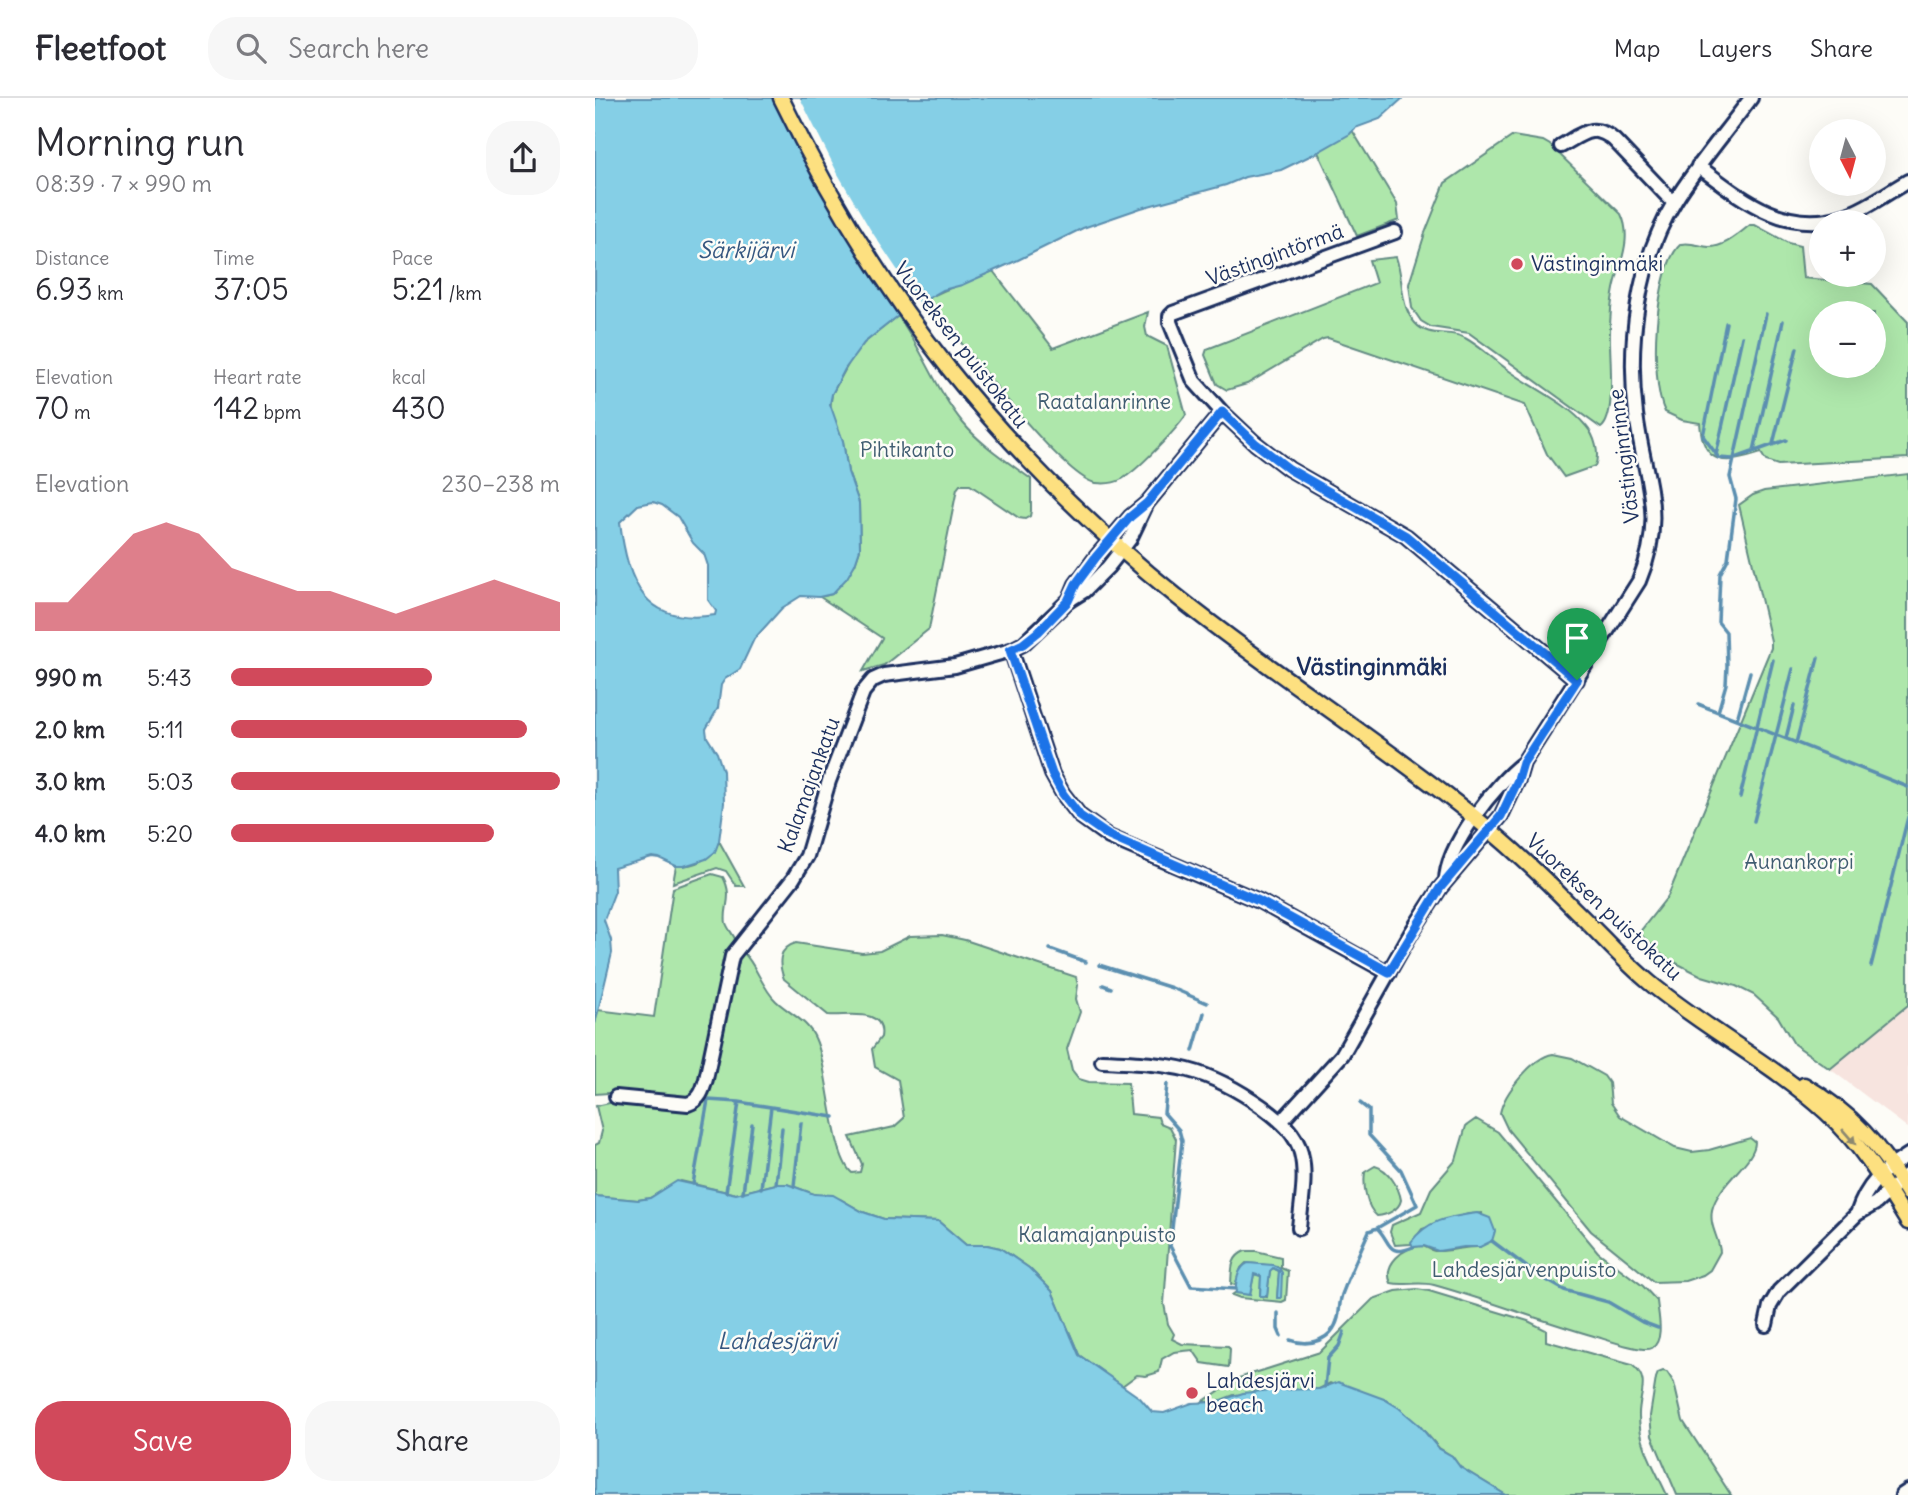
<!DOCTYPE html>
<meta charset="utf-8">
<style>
body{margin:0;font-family:Delius,sans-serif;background:#f7f7f7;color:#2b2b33;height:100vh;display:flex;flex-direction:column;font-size:26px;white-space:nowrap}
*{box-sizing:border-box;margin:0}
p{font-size:23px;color:#7c7c81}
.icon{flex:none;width:38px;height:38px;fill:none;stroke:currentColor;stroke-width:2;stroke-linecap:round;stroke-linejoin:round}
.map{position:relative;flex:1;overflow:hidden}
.drawer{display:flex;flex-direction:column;background:#fff;width:595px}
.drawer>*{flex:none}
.needle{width:46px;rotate:174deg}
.fabs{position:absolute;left:1214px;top:21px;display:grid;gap:14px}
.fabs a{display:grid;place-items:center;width:77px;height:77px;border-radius:50%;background:#fff;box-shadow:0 7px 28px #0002;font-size:35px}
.pin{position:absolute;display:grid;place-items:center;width:60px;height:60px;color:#fff;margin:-72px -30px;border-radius:50% 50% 50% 0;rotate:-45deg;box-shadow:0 0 7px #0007}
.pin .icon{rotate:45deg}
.round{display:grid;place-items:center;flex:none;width:74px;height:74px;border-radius:28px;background:#f7f7f7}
.headline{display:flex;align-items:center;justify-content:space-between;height:119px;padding:0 35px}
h1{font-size:38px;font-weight:600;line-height:52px}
.figures{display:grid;grid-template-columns:repeat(3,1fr);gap:10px;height:119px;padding:7px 35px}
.figures div{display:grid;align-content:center}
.figures b{font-size:30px;font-weight:600}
.figures small{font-size:19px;font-weight:400}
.figures p{font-size:19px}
.chart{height:196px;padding:14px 35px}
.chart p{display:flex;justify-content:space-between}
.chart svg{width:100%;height:126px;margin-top:7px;fill:#d1495b;opacity:.7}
.primary-button{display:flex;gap:14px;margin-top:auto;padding:14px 35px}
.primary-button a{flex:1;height:80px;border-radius:28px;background:#d1495b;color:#fff;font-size:28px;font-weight:600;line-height:80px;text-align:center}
.primary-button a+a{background:#f7f7f7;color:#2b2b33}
ul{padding:0 35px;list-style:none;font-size:23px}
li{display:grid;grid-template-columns:112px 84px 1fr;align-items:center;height:52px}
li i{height:18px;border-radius:9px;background:#d1495b}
header{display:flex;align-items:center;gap:42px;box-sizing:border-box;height:98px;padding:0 35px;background:#fff;border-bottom:2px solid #e1e1e2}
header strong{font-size:33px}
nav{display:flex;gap:38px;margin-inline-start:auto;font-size:24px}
.search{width:490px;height:63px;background:#f7f7f7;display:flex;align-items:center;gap:18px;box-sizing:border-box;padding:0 24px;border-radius:28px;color:#7c7c81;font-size:26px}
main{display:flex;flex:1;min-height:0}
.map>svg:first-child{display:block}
.built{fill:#f7e4df}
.green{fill:#aee7ab;stroke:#648b84;stroke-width:2;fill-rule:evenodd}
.water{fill:#85cfe6;stroke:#5b8fb0;stroke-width:2;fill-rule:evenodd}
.pier{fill:#fdfcf7}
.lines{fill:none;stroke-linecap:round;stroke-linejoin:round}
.stream{stroke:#5b8fb0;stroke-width:3.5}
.minor-casing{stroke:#1b2f5e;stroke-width:18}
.major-casing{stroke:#1b2f5e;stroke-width:19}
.minor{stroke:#fdfcf7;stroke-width:12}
.major{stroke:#fde080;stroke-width:14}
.oneway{fill:#8c886f}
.route-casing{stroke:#fff;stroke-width:14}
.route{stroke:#1a73e8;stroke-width:9}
.poi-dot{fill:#d1495b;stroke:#fdfcf7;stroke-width:2.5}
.labels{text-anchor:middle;stroke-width:5;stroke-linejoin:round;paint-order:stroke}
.street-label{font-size:21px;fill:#1b2f5e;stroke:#fdfcf7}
.poi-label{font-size:21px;fill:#1b2f5e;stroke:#fdfcf7;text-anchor:start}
.park-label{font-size:21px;fill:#405d71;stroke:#fdfcf7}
.water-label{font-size:23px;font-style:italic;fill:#365780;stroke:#fdfcf7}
.quarter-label{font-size:24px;font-weight:bold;fill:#1b2f5e;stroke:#fdfcf7}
</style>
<header>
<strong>Fleetfoot</strong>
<div class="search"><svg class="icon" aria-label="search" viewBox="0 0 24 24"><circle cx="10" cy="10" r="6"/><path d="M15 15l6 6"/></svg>Search here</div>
<nav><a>Map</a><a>Layers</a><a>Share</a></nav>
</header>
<main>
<section class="drawer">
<div class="headline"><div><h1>Morning run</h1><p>08:39 · 7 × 990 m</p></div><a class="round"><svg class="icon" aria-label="share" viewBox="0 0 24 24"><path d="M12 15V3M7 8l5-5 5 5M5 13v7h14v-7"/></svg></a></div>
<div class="figures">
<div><p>Distance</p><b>6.93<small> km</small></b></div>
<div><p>Time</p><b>37:05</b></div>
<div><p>Pace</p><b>5:21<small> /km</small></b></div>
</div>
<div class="figures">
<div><p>Elevation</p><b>70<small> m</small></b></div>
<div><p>Heart rate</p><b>142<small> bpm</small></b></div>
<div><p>kcal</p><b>430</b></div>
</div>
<div class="chart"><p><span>Elevation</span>230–238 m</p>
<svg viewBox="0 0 160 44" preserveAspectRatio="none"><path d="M0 44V34L10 34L20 22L30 10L40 6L50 10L60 22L70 26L80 30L90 30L100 34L110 38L120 34L130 30L140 26L150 30L160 34V44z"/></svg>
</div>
<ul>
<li><b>990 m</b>5:43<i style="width:61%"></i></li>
<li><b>2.0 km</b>5:11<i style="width:90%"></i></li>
<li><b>3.0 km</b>5:03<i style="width:100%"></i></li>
<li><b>4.0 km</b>5:20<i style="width:80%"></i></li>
</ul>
<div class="primary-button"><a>Save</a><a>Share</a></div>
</section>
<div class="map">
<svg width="1313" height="1397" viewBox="0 0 1313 1397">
<rect width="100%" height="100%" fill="#fdfcf7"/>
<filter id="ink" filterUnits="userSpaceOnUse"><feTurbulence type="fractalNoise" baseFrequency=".0143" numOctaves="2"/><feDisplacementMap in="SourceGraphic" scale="14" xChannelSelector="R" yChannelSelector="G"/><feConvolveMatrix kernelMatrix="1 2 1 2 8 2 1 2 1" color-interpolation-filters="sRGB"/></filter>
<g filter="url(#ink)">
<path class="built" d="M1313 907V1030L1235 971Z"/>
<path class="green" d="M757 32 802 106 804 122 762 138 723 54Z
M918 38 948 43 955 47 1026 116C1038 141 1024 166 1019 191 1016 205 1015 220 1015 235 1014 256 1022 319 1006 330L874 235 836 229 826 223 817 210 814 186 830 135 850 85Z
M1155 127H1160L1193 145 1205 148 1208 180 1277 186 1313 224V360L1183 367 1171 363 1166 355C1132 366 1108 370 1105 325L1087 322 1070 314C1054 282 1059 169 1086 146 1096 144 1104 148 1114 149 1130 149 1143 136 1155 127ZM1279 215V268H1227V215Z
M801 159C809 180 804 207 820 225 834 241 854 231 870 240 885 248 899 262 913 272 938 290 971 304 991 328 1000 338 1005 356 1000 368L969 379 952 356 930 307 733 240 728 241 652 286 632 292 622 286 610 257 612 251 781 185 774 162Z
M398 173 458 250 553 214 550 229 552 238 572 248 591 317C581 332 542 373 527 381 520 385 509 386 501 385 467 380 358 234 332 201 353 189 376 183 398 173Z
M303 218C328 252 341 292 368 325 386 347 413 364 436 381V413L435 418 430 421 424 420 375 387H365L362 391 334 531 289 567 268 573 287 540 225 499 237 496 260 466 265 451 264 405 253 374 248 343 235 312 237 296 256 261 269 245Z
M1313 376V907L1235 971 1199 946 1183 919 1159 897 1141 888 1107 878 1069 859 1044 835 1073 798 1176 550V543L1144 407 1158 397 1169 393Z
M124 743 149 788H141L131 773 122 770 78 785 81 768C100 768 117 761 124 743Z
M117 776 128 779C139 799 128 810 131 825 133 831 138 836 140 841L125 881 110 974 97 1002 29 994 0 996V926L3 912 59 919 78 790Z
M347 837 370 842 481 879 483 887 481 901 485 914 472 951 477 972 484 981 494 984 533 985 536 1016 563 1019 565 1025 575 1029 581 1041 569 1206 573 1226 579 1236 577 1241 587 1246 633 1248 635 1251 634 1269 607 1265 598 1252 579 1254 567 1261 564 1274 551 1278 542 1277 527 1288 484 1257 457 1193 434 1170 405 1150 392 1147H371L343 1123 289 1121 268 1114 245 1101 219 1096 192 1086H181L141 1096 86 1083 55 1100 43 1102 0 1098V1047L4 1045 7 1033 1 1008 28 1002 97 1010 137 868 148 854C162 868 167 890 181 903 195 916 212 922 220 940 234 969 236 1057 257 1075L265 1074 267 1066 255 1039 299 1029 309 1020 303 982 280 969 277 951 286 939C291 908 250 919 233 917L189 881C183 865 183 850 201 845L267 855 285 853 315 838Z
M958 956 977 960 1009 978 1014 985 1016 1005 1025 1018 1080 1050 1097 1054 1114 1052 1155 1040 1160 1044C1160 1064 1123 1085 1117 1112 1114 1129 1124 1139 1125 1154L1115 1172 1108 1177 1090 1183 1059 1184 996 1133 913 1032 905 1015C909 995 938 959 958 956Z
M881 1021 903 1034 1003 1154 1048 1188 1062 1203C1063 1215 1070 1242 1057 1250 1048 1255 1010 1241 999 1238 946 1223 893 1202 839 1187 825 1183 810 1188 796 1185 787 1166 809 1149 826 1148 831 1148 836 1153 841 1153 855 1154 869 1148 885 1149L887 1115 873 1116 827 1131 816 1146 800 1147 795 1134 797 1127 826 1114 836 1091 861 1062 871 1028Z
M780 1068C793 1071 804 1089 806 1102 804 1112 792 1117 782 1118 771 1109 768 1088 770 1074Z
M650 1153H661L686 1159V1170L693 1173 691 1202 687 1204 645 1200 637 1197 641 1194 655 1197 659 1176 666 1178 665 1198 672 1199 675 1172 678 1170 684 1173 682 1200 687 1175 682 1168 651 1165 646 1170 640 1187 636 1186C637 1172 635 1159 650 1153Z
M822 1191 834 1193 933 1223 951 1232V1243L1037 1267C1057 1282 1043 1298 1044 1318 1044 1347 1061 1372 1072 1397H911L865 1369 857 1358 844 1350 824 1327 735 1285 724 1291 639 1297 621 1304H607L644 1280 725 1254 778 1201 801 1193Z
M1068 1273 1072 1274 1079 1285 1088 1323 1136 1397H1082L1057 1338 1055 1318 1061 1280 1063 1275Z"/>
<path class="water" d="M0 0H808L785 21 760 30 755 36 723 54 686 72 650 79 631 87 546 110 488 130 423 162 367 187 348 192 303 218 269 245 250 271 237 296 235 306 248 343 253 374 264 405 265 451 260 466 252 480 237 496 224 499 206 498 187 510 159 541 145 571 130 581 126 587 123 610 111 631 112 639 122 655 128 673 129 705 124 743 120 754 111 761 89 768H81L64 760 57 759 19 770 20 793 9 822 16 842 17 855 0 926ZM58 404 67 407 83 419 98 445 109 456 113 468V502L121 513 120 517C50 528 33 486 25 424L43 407Z
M82 1083 141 1096 181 1086H192L219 1096 238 1097 268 1114 289 1121 343 1123 371 1147H392L405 1150 434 1170 457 1193 484 1257 545 1300 557 1314 569 1315 597 1305 621 1304 648 1295 676 1292 724 1291 743 1284 789 1301 804 1310 824 1327 843 1350 857 1358 865 1369 911 1397H0V1098L43 1102 55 1100Z
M882 1115 895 1120 900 1133 897 1143 885 1149H869L843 1153 829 1148 818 1149 816 1144C834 1120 856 1119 882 1115Z
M653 1165 678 1167 684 1170 687 1175 686 1200H682L684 1173 678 1170 675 1173 672 1198H665L666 1178 659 1176 655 1197 641 1195C640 1185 643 1169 653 1165Z"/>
<path class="pier" d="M179 0H205L243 76 275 131 326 207 306 220 285 190 222 86Z"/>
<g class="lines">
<path class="stream" d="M1131 225 1108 338 1124 360 1138 361 1191 342
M1178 346 1202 250
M1159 353 1188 223
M1121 357 1147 239
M1103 606 1313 689
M1123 614 1131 586 1132 568 1131 534 1123 524 1125 476 1133 461 1141 401 1135 379 1171 216
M1142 621 1155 574
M1191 640 1199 608
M1201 645 1223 560
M1145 699 1178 562
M1159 723 1198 571
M455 851 491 864
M504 867 577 890 612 905
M1276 868 1313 719
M508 887 516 890
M598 953 609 915
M572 986 569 1015 584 1032 587 1043 575 1148 596 1188 641 1191
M765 1005 774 1012V1037L806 1072 822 1107 782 1130
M98 1086 113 1002 144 1004 239 1019
M181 1086 187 1030
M199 1088 206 1025
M166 1090 176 1009
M131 1094 144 1004
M148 1094 157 1026
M897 1143 941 1176 969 1192 1013 1204 1047 1224 1063 1230
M683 1215V1231L686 1238
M695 1242C714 1249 737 1243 743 1220 745 1212 744 1202 748 1194 756 1173 765 1153 774 1133L782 1130C796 1143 791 1160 818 1149
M730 1289 733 1260 744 1248 749 1234"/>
<defs>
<path id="minor" d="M966 48C987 36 998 24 1019 42L1079 105
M1103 68C1146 100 1188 136 1246 119 1269 112 1292 95 1313 83
M800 134 578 215 575 218V224L599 283 627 314 660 345 694 371 811 438 982 582
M474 503 481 486 501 459 535 419 552 405 627 314
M416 552 457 676 468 696 485 718 514 739 664 803 794 875
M851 783C851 748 901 685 928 665
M507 963C578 966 610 968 669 1010 685 1022 701 1035 706 1055 712 1078 706 1106 704 1130
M21 999 93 1006C105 1002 108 992 111 981L137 858 198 781 212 758 234 683 268 594 278 582 289 577 360 568 416 552 428 546 473 503 489 493 513 469 535 441 552 405
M686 1024 747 957 816 835 845 790 906 718 923 682 928 665 1044 483C1072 416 1049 381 1041 316 1032 245 1042 165 1080 103 1102 67 1131 34 1156 0
M1262 1116C1272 1086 1286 1074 1313 1057
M1171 1227 1175 1208 1184 1193 1262 1116 1281 1105 1313 1076
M1307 1397 1313 1393"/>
<path id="major" d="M186 0C282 200 407 357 580 497 676 574 782 641 879 719 914 747 948 779 980 812 1005 836 1028 863 1055 885 1112 932 1177 965 1231 1014 1266 1046 1289 1085 1313 1124
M1209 987C1257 1015 1285 1047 1313 1095"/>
</defs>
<use href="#minor" class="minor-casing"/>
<use href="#major" class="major-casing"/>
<use href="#minor" class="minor"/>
<use href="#major" class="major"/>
</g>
<defs><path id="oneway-solid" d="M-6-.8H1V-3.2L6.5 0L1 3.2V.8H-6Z" transform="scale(1.75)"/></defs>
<use class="oneway" href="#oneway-solid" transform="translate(1254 1039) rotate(49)"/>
</g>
<g class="lines" filter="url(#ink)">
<defs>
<path id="route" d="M627 314 660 345 694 371 811 438 982 582 928 665 923 682 906 718 845 790 794 874 664 803 514 738 485 718 468 696 457 676 415 552 428 546 443 534 473 503 481 486 501 459 535 419 552 405Z"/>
</defs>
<use href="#route" class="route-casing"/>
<use href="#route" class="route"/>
</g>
<g class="poi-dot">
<circle cx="922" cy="166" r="7"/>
<circle cx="597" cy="1295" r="7"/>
</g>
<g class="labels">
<g class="street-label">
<text transform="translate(680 157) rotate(-20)" y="7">Västingintörmä</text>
<text transform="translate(366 247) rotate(52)" y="7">Vuoreksen puistokatu</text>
<text transform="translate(1029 358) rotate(-97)" y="7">Västinginrinne</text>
<text transform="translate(214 687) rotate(-70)" y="7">Kalamajankatu</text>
<text transform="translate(1009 809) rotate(43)" y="7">Vuoreksen puistokatu</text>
</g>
<g class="poi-label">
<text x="936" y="173">Västinginmäki</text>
<text x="611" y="1290">Lahdesjärvi<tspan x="611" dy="24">beach</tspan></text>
</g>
<g class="park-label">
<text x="509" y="311">Raatalanrinne</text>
<text x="312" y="359">Pihtikanto</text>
<text x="1204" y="771">Aunankorpi</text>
<text x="502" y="1144">Kalamajanpuisto</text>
<text x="929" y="1179">Lahdesjärvenpuisto</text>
</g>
<g class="water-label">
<text x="151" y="160">Särkijärvi</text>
<text x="182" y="1251">Lahdesjärvi</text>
</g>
<g class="quarter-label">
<text x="777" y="577">Västinginmäki</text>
</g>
</g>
</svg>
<div class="fabs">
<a><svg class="needle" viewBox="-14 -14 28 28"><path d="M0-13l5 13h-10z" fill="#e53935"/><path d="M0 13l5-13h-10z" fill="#7c7c81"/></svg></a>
<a>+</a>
<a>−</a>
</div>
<div class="pin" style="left:982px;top:582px;background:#1e9e55"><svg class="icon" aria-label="arrive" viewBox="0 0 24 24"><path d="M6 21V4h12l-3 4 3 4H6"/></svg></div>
</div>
</main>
